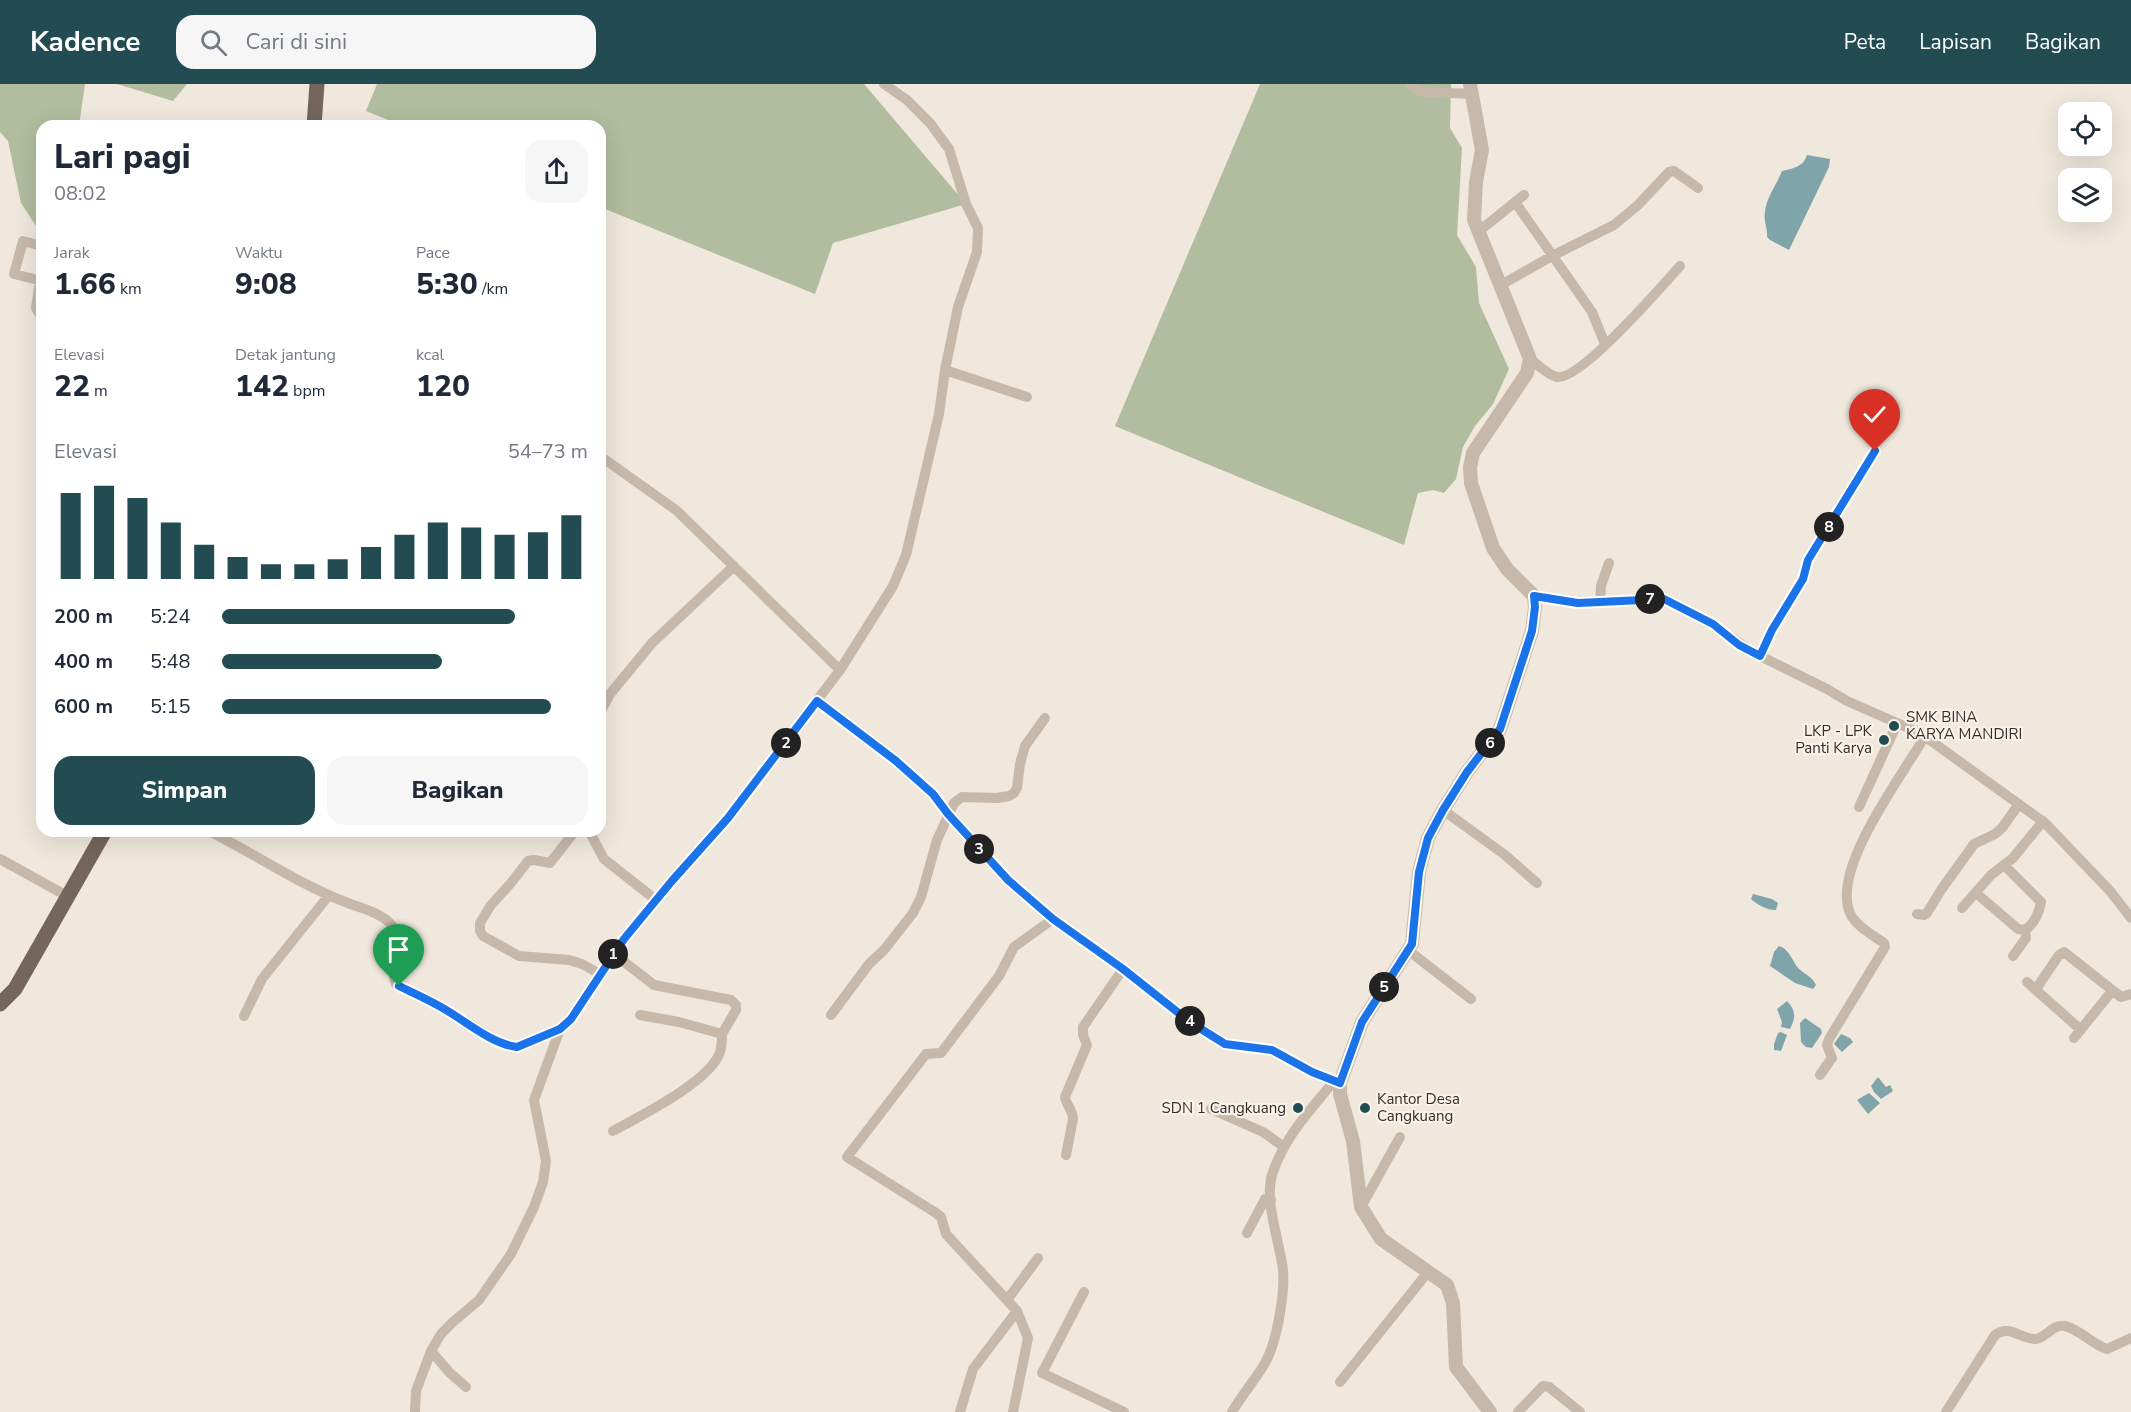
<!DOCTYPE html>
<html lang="id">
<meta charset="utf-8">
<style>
body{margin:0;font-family:"Nunito Sans",sans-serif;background:#f6f6f7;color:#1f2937;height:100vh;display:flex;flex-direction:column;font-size:22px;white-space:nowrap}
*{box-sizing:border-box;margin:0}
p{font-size:20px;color:#747a83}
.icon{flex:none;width:33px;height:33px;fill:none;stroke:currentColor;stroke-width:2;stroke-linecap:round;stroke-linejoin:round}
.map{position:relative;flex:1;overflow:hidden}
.side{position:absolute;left:36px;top:36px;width:570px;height:717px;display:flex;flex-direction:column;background:#fff;border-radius:18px;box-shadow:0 6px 24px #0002}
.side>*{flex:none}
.tools{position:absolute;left:2058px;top:18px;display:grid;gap:12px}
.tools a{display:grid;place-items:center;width:54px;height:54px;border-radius:12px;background:#fff;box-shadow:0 6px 24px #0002;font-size:30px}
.pin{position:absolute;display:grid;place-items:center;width:51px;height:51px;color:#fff;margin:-62px -26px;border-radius:50% 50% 50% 0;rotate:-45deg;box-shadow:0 0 6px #0007}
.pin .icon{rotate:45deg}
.km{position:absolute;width:30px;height:30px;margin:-15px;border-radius:50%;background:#222;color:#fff;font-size:16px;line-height:30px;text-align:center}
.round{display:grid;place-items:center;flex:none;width:63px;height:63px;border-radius:18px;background:#f6f6f7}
.overview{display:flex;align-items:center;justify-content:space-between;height:102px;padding:0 18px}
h1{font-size:33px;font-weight:800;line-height:45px}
.metrics{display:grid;grid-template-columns:repeat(3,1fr);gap:9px;height:102px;padding:6px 18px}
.metrics div{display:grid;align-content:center}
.metrics b{font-size:30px;font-weight:800}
.metrics small{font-size:16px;font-weight:400}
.metrics p{font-size:16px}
.chart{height:168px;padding:12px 18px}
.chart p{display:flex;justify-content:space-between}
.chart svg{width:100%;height:108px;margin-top:6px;stroke:#234c52;stroke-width:6}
.action{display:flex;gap:12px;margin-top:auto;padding:12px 18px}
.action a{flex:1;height:69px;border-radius:18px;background:#234c52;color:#fff;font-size:24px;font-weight:800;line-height:69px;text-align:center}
.action a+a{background:#f6f6f7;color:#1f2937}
ul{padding:0 18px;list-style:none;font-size:20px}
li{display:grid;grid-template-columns:96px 72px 1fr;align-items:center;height:45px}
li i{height:15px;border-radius:8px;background:#234c52}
header{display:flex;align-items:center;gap:36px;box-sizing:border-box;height:84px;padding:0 30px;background:#234c52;color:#fff}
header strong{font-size:28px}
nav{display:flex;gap:33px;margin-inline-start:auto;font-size:21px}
.search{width:420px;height:54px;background:#f6f6f7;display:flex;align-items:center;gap:15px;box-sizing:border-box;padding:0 21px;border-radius:18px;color:#747a83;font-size:22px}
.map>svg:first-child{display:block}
.green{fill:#b1bd9e}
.water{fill:#7fa5aa}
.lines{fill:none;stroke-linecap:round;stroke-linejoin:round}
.minor{stroke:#c7b9aa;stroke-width:10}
.tertiary{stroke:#c7b9aa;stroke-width:14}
.primary{stroke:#75665c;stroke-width:15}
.route-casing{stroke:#fff;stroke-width:12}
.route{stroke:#1a73e8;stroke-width:8}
.poi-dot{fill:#234c52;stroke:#f8f2e9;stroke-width:2}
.labels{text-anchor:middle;stroke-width:4.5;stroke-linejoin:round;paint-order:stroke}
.poi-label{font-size:15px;fill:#352d29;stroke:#f8f2e9;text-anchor:start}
</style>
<header>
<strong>Kadence</strong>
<div class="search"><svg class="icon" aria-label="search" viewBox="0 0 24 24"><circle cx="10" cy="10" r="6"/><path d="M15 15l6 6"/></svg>Cari di sini</div>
<nav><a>Peta</a><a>Lapisan</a><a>Bagikan</a></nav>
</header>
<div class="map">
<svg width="2131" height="1328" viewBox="0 0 2131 1328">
<rect width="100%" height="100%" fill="#f0e8dd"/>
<path class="green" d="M0 0H85L79 42H42V151L21 119 8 57 0 48Z
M117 0H187L173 17Z
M377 0H864L966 120 833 159 815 210 600 123V42H403L366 27Z
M1260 0H1451L1450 44 1462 64 1457 151 1476 183 1479 219 1509 285 1493 320 1475 342 1463 363 1456 395 1444 409 1433 406 1418 409 1404 461 1115 342Z"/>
<path class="water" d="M1807 71 1830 75 1829 83 1789 166 1770 156 1767 153C1768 144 1763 137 1765 128 1766 114 1777 100 1782 87 1794 84 1803 83 1807 71Z
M1753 810 1772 815 1778 819 1776 826C1766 826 1758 821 1751 815Z
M1779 862C1789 865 1792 876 1798 884 1804 890 1812 892 1816 901L1813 905 1795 899 1770 882 1774 868Z
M1787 917C1796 927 1796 933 1790 945L1781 943 1782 938 1777 925Z
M1805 934 1821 945 1822 949 1812 964 1806 963 1801 958 1800 939Z
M1781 948 1787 951 1781 967 1774 966V960L1778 949Z
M1841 950 1850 954 1853 958 1842 968 1834 960Z
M1878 993 1886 1003 1890 1001 1893 1007 1881 1015 1874 1008 1871 1002Z
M1869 1009 1880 1019 1868 1030 1857 1016Z"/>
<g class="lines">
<path class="minor" d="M1410 0 1418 6 1425 8 1472 10
M1515 118 1592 228 1605 260
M1478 148 1524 111
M42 162 23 157 14 190 42 197
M40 197 36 224 42 234
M1501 201 1552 172 1614 141 1638 121 1669 88 1674 87 1698 104
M1530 275C1537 280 1548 291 1557 293 1580 297 1663 201 1680 182
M945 286 1027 313
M600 372 676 426 840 586
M1534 512 1578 519 1664 515 1713 540 1752 568 1827 605 1847 617 1920 649 2045 739 2110 807 2131 834
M1600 519 1601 502 1609 479
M1759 572 1772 546 1803 495 1808 476 1875 367
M817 617 896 677 933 710 948 730 1008 796 1053 835 1123 885 1190 937 1225 960 1272 966 1313 988 1340 999
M600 629 610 610 652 559 734 482
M1859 723 1897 640
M1443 726 1505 771 1537 799
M209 747C255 770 300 801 348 819 363 825 387 830 395 846 405 862 389 883 396 900L444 924 495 956 517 963 560 945 571 935 624 855 671 798 728 734 840 586 893 502 906 471 939 330 945 286 958 223 977 168 978 144 966 120 949 65 930 39 907 16 884 0
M575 747 550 779 534 776 528 777 511 799 491 821 480 839V847L483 852 519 872 569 876 582 880 600 890
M589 747 604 775 656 816
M0 775 67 812
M1976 809 2018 845 2025 846C2034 840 2039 829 2041 818L2004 781
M1962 824 1991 791 2013 774 2043 737
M1917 830 1924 831 1927 829 1941 806 1974 760 1995 750 2002 744 2019 720
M1409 867 1471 915
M614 870 654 901 731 916 736 921V926L722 950 679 938 640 931
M2013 872 2026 854 2025 846
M2027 898 2081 946
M2036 905 2059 871 2064 868 2121 913 2131 910
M831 931 869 880 884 866 913 829 921 813 937 756 954 719 962 713 997 714 1009 712 1014 709 1017 704 1020 680 1025 662 1045 634
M244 932 262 895 329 811
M2074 954 2112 907
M1820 991 1832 974 1827 961 1829 955 1885 863 1884 859C1873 851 1860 845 1852 833 1826 790 1903 691 1925 652
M1211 1025 1263 1048 1284 1063
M613 1047C640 1032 711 997 720 968 722 962 722 956 722 950
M1066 1071 1073 1035C1073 1026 1066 1021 1065 1013L1087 961 1083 951V943L1123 885
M1361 1123 1400 1053
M1247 1149 1264 1117 1265 1115 1271 1116
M1084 1208 1042 1289 1124 1328
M1007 1216 1038 1174
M431 1267 450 1289 466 1303
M1340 1298 1428 1188
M415 1328 416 1307 431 1267 441 1250 453 1238 479 1216 511 1170 534 1123 543 1098 546 1077 534 1016 560 945
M960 1328 973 1285 1017 1227
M1013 1328 1028 1254 1017 1227 946 1150 941 1133 936 1129 847 1073 926 970 941 969 999 892 1014 863 1053 835
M1232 1328C1242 1311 1255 1296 1265 1279 1277 1258 1285 1209 1283 1186 1280 1158 1264 1118 1272 1091 1284 1053 1310 1027 1334 997
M1518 1328 1543 1302 1549 1303 1580 1328
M1946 1328 1995 1251C2010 1240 2020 1255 2035 1255 2045 1255 2052 1240 2065 1242 2079 1245 2093 1261 2107 1265L2131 1254"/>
<path class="tertiary" d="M1470 0 1482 66 1476 98 1474 136 1530 275 1527 289 1473 369 1470 383 1471 399 1493 464 1507 485 1534 512 1535 523 1532 547 1500 645 1467 688 1443 726 1428 754 1419 788 1412 860 1362 938 1340 999V1010L1353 1057 1361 1123 1381 1155 1447 1201 1453 1219 1456 1283 1490 1328"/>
<path class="primary" d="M314 42 317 0
M0 920 15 905 23 891 105 747"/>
</g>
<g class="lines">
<defs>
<path id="route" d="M399 902C415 910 431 917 446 926 468 939 492 960 517 963L560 945 571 935 624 855 671 798 728 734 817 617 896 677 933 710 948 730 1008 796 1053 835 1123 885 1190 938 1225 960 1272 966 1312 988 1340 999 1362 938 1412 860 1419 788 1428 754 1443 726 1467 688 1500 645 1532 547 1535 523 1534 512 1578 519 1664 515 1713 540 1739 561 1760 572 1772 546 1803 495 1808 476 1875 367"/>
</defs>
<use href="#route" class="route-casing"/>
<use href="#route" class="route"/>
</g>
<g class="poi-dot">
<circle cx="1894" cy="642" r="6"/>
<circle cx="1884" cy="656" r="6"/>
<circle cx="1298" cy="1024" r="6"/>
<circle cx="1365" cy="1024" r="6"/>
</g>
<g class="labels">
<g class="poi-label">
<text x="1906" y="638">SMK BINA<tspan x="1906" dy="17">KARYA MANDIRI</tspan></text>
<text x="1872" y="652" text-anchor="end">LKP - LPK<tspan x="1872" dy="17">Panti Karya</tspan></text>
<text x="1377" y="1020">Kantor Desa<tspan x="1377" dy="17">Cangkuang</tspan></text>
<text x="1286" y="1029" text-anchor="end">SDN 1 Cangkuang</text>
</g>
</g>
</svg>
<div class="tools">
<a><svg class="icon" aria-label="locate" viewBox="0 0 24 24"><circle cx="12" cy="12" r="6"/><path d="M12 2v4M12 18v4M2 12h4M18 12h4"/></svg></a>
<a><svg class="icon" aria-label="layers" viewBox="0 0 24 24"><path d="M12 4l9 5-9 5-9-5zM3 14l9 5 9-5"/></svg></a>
</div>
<div class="pin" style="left:399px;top:902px;background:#1e9e55"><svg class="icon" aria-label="arrive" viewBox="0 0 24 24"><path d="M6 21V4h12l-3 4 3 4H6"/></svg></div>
<div class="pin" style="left:1875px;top:367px;background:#d93025"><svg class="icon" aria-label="check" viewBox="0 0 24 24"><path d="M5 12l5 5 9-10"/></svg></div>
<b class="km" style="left:613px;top:870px">1</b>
<b class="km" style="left:786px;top:659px">2</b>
<b class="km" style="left:979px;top:765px">3</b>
<b class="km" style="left:1190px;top:937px">4</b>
<b class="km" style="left:1384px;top:903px">5</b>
<b class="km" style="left:1490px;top:659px">6</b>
<b class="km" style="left:1650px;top:515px">7</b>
<b class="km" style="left:1829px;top:443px">8</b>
<section class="side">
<div class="overview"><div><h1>Lari pagi</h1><p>08:02</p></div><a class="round"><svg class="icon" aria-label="share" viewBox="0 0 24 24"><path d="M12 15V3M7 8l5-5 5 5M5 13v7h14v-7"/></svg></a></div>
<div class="metrics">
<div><p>Jarak</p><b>1.66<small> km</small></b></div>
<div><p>Waktu</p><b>9:08</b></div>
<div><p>Pace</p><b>5:30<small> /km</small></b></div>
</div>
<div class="metrics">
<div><p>Elevasi</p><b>22<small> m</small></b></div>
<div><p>Detak jantung</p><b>142<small> bpm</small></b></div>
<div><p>kcal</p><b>120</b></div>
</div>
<div class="chart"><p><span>Elevasi</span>54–73 m</p>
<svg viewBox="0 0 160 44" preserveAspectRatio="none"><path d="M5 44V9M15 44V6M25 44V11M35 44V21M45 44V30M55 44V35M65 44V38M75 44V38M85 44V36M95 44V31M105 44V26M115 44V21M125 44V23M135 44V26M145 44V25M155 44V18"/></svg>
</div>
<ul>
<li><b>200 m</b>5:24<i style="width:80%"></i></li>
<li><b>400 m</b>5:48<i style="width:60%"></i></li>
<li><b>600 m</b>5:15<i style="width:90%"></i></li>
</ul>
<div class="action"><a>Simpan</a><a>Bagikan</a></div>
</section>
</div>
